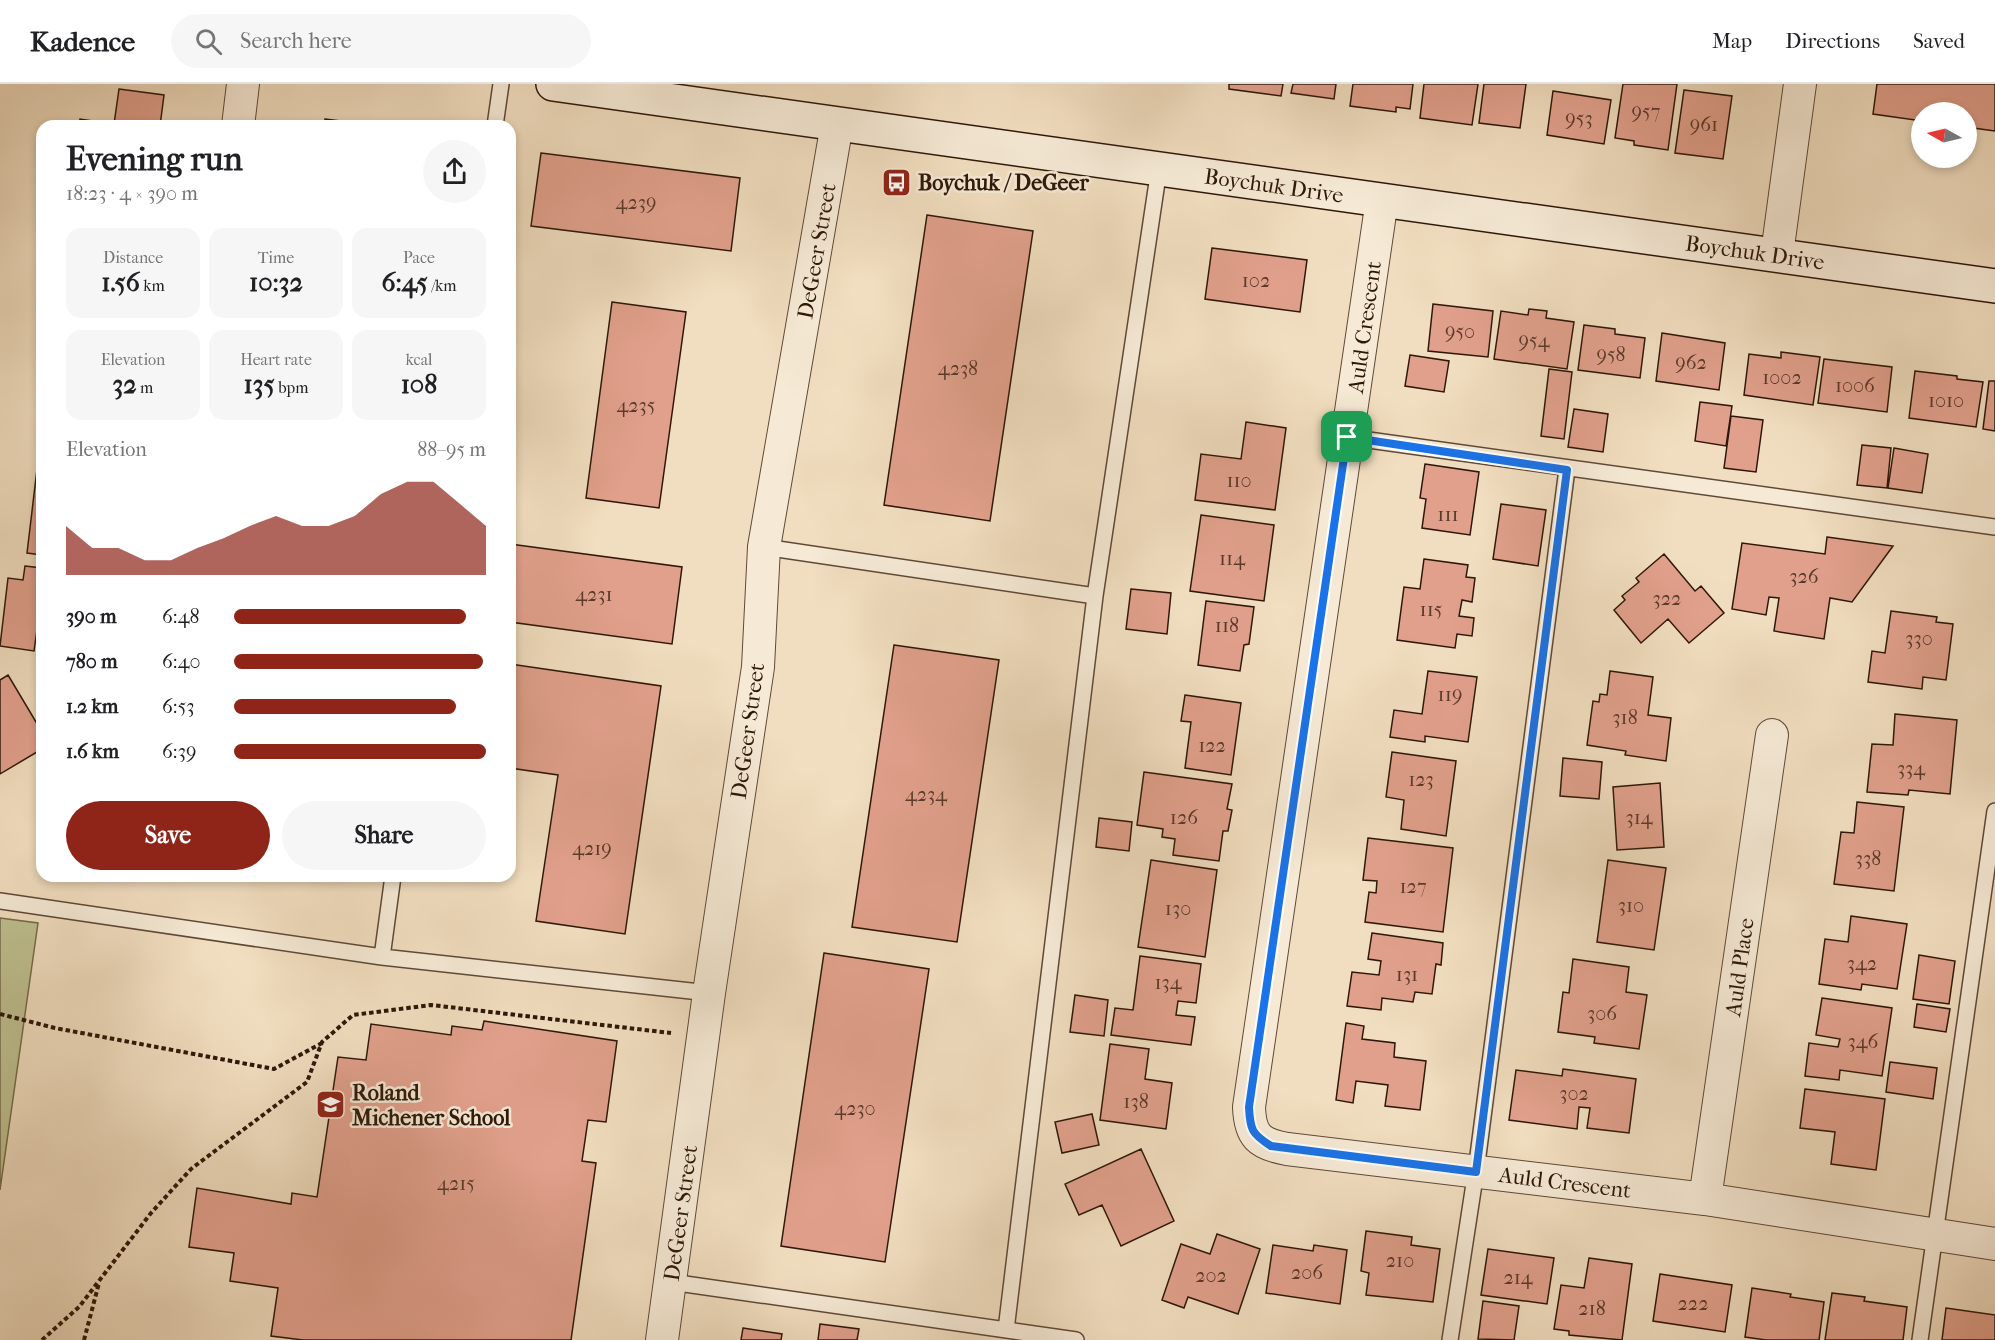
<!DOCTYPE html>
<meta charset="utf-8">
<style>
body{margin:0;font-family:"IM FELL French Canon",serif;background:#f6f6f6;color:#202124;height:100vh;display:flex;flex-direction:column;font-size:22px;white-space:nowrap}
*{box-sizing:border-box;margin:0}
p{font-size:20px;color:#757577}
.icon{flex:none;width:33px;height:33px;fill:none;stroke:currentColor;stroke-width:2;stroke-linecap:round;stroke-linejoin:round}
.map{position:relative;flex:1;overflow:hidden}
.details{position:absolute;left:36px;top:36px;width:480px;height:762px;display:flex;flex-direction:column;background:#fff;border-radius:18px;box-shadow:0 3px 9px #0003}
.details>*{flex:none}
.needle{width:39px;rotate:278deg}
.buttons{position:absolute;left:1911px;top:18px;display:grid;gap:12px}
.buttons a{display:grid;place-items:center;width:66px;height:66px;border-radius:50%;background:#fff;box-shadow:0 3px 9px #0003;font-size:30px}
.pin{position:absolute;display:grid;place-items:center;width:51px;height:51px;color:#fff;margin:-26px;border-radius:12px;box-shadow:0 3px 9px #0006}
.round{display:grid;place-items:center;flex:none;width:63px;height:63px;border-radius:32px;background:#f6f6f6}
.headline{display:flex;align-items:center;justify-content:space-between;height:102px;padding:0 30px}
h1{font-size:33px;font-weight:700;line-height:45px}
.metrics{display:grid;grid-template-columns:repeat(3,1fr);gap:9px;height:102px;padding:6px 30px}
.metrics div{display:grid;align-content:center;border-radius:15px;background:#f6f6f6;text-align:center}
.metrics b{font-size:26px;font-weight:700}
.metrics small{font-size:16px;font-weight:400}
.metrics p{font-size:16px}
.chart{height:168px;padding:12px 30px}
.chart p{display:flex;justify-content:space-between}
.chart svg{width:100%;height:108px;margin-top:6px;fill:#8f2418;opacity:.7}
.button{display:flex;gap:12px;margin-top:auto;padding:12px 30px}
.button a{flex:1;height:69px;border-radius:36px;background:#8f2418;color:#fff;font-size:24px;font-weight:700;line-height:69px;text-align:center}
.button a+a{background:#f6f6f6;color:#202124}
ul{padding:0 30px;list-style:none;font-size:20px}
li{display:grid;grid-template-columns:96px 72px 1fr;align-items:center;height:45px}
li i{height:15px;border-radius:8px;background:#8f2418}
header{display:flex;align-items:center;gap:36px;box-sizing:border-box;height:84px;padding:0 30px;background:#fff;border-bottom:2px solid #e0e0e0}
header strong{font-size:28px}
nav{display:flex;gap:33px;margin-inline-start:auto;font-size:21px}
.search{width:420px;height:54px;background:#f6f6f6;display:flex;align-items:center;gap:15px;box-sizing:border-box;padding:0 21px;border-radius:33px;color:#757577;font-size:22px}
.map>svg:first-child{display:block}
.green{fill:#bec090;stroke:#766c4c;stroke-width:1.5}
.building{fill:#e1a08c;stroke:#2e1709;stroke-width:1.5}
.lines{fill:none;stroke-linecap:round;stroke-linejoin:round}
.lane-casing{stroke:#5f4937;stroke-width:18}
.street-casing{stroke:#5f4937;stroke-width:34}
.secondary-casing{stroke:#2e1709;stroke-width:36}
.path{stroke:#2e1709;stroke-width:4;stroke-dasharray:4.5 3;stroke-linecap:butt}
.lane{stroke:#f6ead6;stroke-width:15}
.street{stroke:#f6ead6;stroke-width:32}
.secondary{stroke:#f6ead6;stroke-width:33}
.route-casing{stroke:#fff;stroke-width:12}
.route{stroke:#1a73e8;stroke-width:8}
.labels{text-anchor:middle;stroke-width:5;stroke-linejoin:round;paint-order:stroke}
.number-label{font-size:20px;fill:#5b392a}
.poi-label{font-size:22px;font-weight:bold;fill:#2e1709;stroke:#f6ead6;text-anchor:start}
.street-label{font-size:22px;fill:#2e1709;stroke:#f6ead6}
</style>
<header>
<strong>Kadence</strong>
<div class="search"><svg class="icon" aria-label="search" viewBox="0 0 24 24"><circle cx="10" cy="10" r="6"/><path d="M15 15l6 6"/></svg>Search here</div>
<nav><a>Map</a><a>Directions</a><a>Saved</a></nav>
</header>
<div class="map">
<svg width="1995" height="1256" viewBox="0 0 1995 1256">
<rect width="100%" height="100%" fill="#f1dec0"/>
<filter id="stains"><feTurbulence type="fractalNoise" baseFrequency=".00333" numOctaves="4"/><feColorMatrix values="0 0 0 0 .2 0 0 0 0 .09 0 0 0 0 .02 0 0 0 .5 -.17"/></filter>
<radialGradient id="worn" r=".72"><stop offset=".6" stop-color="#630" stop-opacity="0"/><stop offset="1" stop-color="#630" stop-opacity=".3"/></radialGradient>
<path class="green" d="M0 834 38 839 0 1106Z"/>
<path class="building" d="M1229 0H1283L1281 12 1229 5Z
M1293 0H1336L1334 15 1291 9Z
M1353 0H1413L1410 25 1396 23V28L1350 22Z
M1424 0H1478L1472 41 1420 34Z
M1484 0H1526L1520 44 1479 39Z
M1623 0H1677L1668 66 1634 61V57L1615 54Z
M1877 0H1995V47L1966 43V28H1922V37L1873 30Z
M119 5 164 11 160 42H79L80 35 114 40Z
M1684 6 1732 12 1723 75 1675 69Z
M1553 7 1611 16 1604 60 1547 51Z
M325 35 381 42H325Z
M541 69 740 94 731 167 531 142Z
M927 131 1033 147 990 437 884 421Z
M1212 164 1307 176 1300 228 1205 215Z
M612 218 686 228 659 424 586 414Z
M1433 220 1493 227 1488 273 1428 267Z
M1529 225 1547 227 1546 234 1574 238 1567 285 1494 275 1501 227 1528 231Z
M1584 241 1615 245V250L1645 254 1640 294 1578 286Z
M1662 249 1725 259 1719 306 1656 297Z
M1781 268 1820 273 1813 321 1744 311 1749 270 1781 274Z
M1410 271 1449 277 1444 308 1405 302Z
M1824 275 1892 283 1887 328 1818 319Z
M1549 285 1572 288 1564 355 1541 352Z
M1915 287 1957 292V295L1983 298 1976 343 1909 334Z
M1989 297H1995V347L1983 345Z
M1700 318 1732 322 1726 362 1695 357Z
M1574 325 1608 330 1603 368 1568 363Z
M1731 332 1763 336 1756 388 1724 384Z
M1246 338 1286 344 1275 426 1195 416 1201 370 1241 375Z
M1862 361 1891 364 1887 404 1857 401Z
M1894 364 1928 370 1922 409 1888 404Z
M38 377H42V471L27 469Z
M1425 380 1479 388 1470 451 1422 444 1426 415 1420 414Z
M1501 420 1546 426 1538 482 1493 475Z
M1201 431 1274 441 1264 517 1190 507Z
M1827 453 1893 462 1852 518 1830 514 1824 555 1774 547 1779 514 1769 513 1766 531 1732 525 1742 459 1825 470Z
M510 460 682 483 672 560 510 538Z
M1664 470 1695 507 1701 502 1724 529 1689 559 1668 535 1641 559 1614 526 1625 516 1622 512 1639 498 1636 494Z
M1424 475 1468 481 1466 493 1475 494 1472 518 1462 516 1459 532 1474 534 1472 552 1457 550 1455 564 1397 556 1404 503 1420 505Z
M25 482 42 484V546H37L34 567 0 562 8 494 23 496Z
M1131 505 1171 509 1167 550 1126 545Z
M1206 517 1254 523 1249 560 1244 561 1240 587 1198 581Z
M1891 527 1937 533 1936 538 1953 540 1946 596 1923 593 1922 605 1868 598 1872 567 1885 569Z
M894 561 999 576 957 858 852 843Z
M510 580 661 602 625 850 536 837 558 691 510 684Z
M1428 587 1477 593 1468 658 1425 652V658L1390 653 1394 626 1422 630Z
M1610 587 1653 593 1648 631 1671 634 1666 677 1625 671 1626 667 1587 661 1593 617 1599 618 1600 610 1607 611Z
M8 591 42 648V665L0 690V596Z
M1185 611 1241 619 1231 691 1185 684 1191 638 1181 637Z
M1895 630 1957 636 1950 710 1909 706 1908 711 1867 708 1872 660 1893 661Z
M1392 668 1456 677 1446 752 1401 745 1404 716 1386 713Z
M1563 674 1602 678 1599 715 1560 712Z
M1144 688 1232 700 1227 725 1232 726 1228 747H1223L1219 777 1173 771 1175 755 1162 753 1163 745 1137 741Z
M1660 699 1664 763 1617 766 1613 703Z
M1857 718 1904 723 1894 807 1834 800 1841 748 1854 749Z
M1099 734 1132 738 1129 767 1096 763Z
M1368 754 1453 764 1443 848 1365 838 1369 808 1376 809 1377 797 1363 796Z
M1151 776 1217 786 1205 873 1138 863Z
M1608 776 1666 784 1654 866 1597 858Z
M1851 832 1907 840 1897 905 1862 900 1861 906 1819 900 1825 855 1848 858Z
M1372 849 1443 859 1441 881 1436 880 1432 910 1415 908 1413 918 1382 914 1381 926 1347 922 1352 888 1379 891 1381 877 1368 875Z
M824 869 929 885 885 1178 781 1162Z
M1919 871 1955 877 1949 920 1913 915Z
M1140 872 1201 880 1196 919 1178 917 1176 931 1195 933 1191 961 1111 951 1115 924 1133 926Z
M1573 875 1629 883 1626 908 1647 911 1639 965 1594 959 1595 953 1558 948 1563 908 1569 909Z
M1075 911 1108 916 1104 952 1070 948Z
M1822 914 1892 924 1882 992 1840 986 1839 996 1805 992 1809 959 1838 963 1840 955 1816 951Z
M1917 920 1950 925 1946 948 1914 943Z
M484 937 617 957 606 1038 588 1036 582 1077 596 1079 571 1256H303L271 1252 278 1204 230 1197 234 1169 189 1163 197 1104 291 1120 292 1109 317 1113 338 973 366 976 371 940 451 951 452 942 482 946Z
M1346 939 1364 942 1362 955 1395 959 1394 973 1426 977 1420 1026 1385 1022 1388 1001 1356 997 1353 1019 1336 1016Z
M1110 960 1149 965 1145 995 1172 999 1166 1045 1100 1036Z
M1890 978 1937 984 1933 1015 1886 1008Z
M1563 985 1636 995 1629 1049 1587 1044 1590 1024 1579 1023 1577 1045 1509 1036 1516 986 1562 992Z
M1805 1005 1885 1015 1876 1086 1831 1080 1835 1048 1800 1044Z
M1092 1030 1099 1061 1062 1069 1055 1038Z
M1141 1065 1174 1137 1121 1162 1102 1121 1079 1131 1065 1100Z
M1366 1147 1412 1153 1411 1161 1440 1165 1433 1218 1366 1211 1369 1189 1361 1187Z
M1217 1150 1260 1165 1238 1230 1188 1213 1184 1224 1162 1216 1181 1160 1210 1170Z
M1273 1161 1313 1167 1314 1161 1347 1166 1340 1220 1266 1209Z
M1488 1165 1554 1174 1547 1220 1481 1211Z
M1589 1174 1632 1180 1622 1256 1569 1251V1247L1554 1245 1561 1201 1584 1204Z
M1660 1190 1732 1201 1725 1248 1653 1237Z
M1752 1204 1791 1210 1790 1213 1824 1218 1819 1256H1766L1745 1253Z
M1832 1209 1865 1213 1864 1217 1907 1223 1903 1256H1825Z
M1483 1217 1519 1222 1514 1256 1478 1255Z
M1946 1224 1995 1231V1256H1942Z
M820 1240 859 1245 857 1256H818Z
M743 1244 782 1250 781 1256H741Z"/>
<g class="lines">
<defs>
<path id="lane" d="M495 42 501 0
M1347 353 1995 443
M764 463 1095 512
M0 817 382 873 709 909
M382 873 393 792
M671 1198 1076 1256
M1006 1246 1095 512 1159 85
M1450 1256 1476 1087 1567 385
M1920 1256 1995 727"/>
<path id="street" d="M238 42 243 0
M1382 116 1249 1023C1250 1052 1259 1060 1287 1065L1705 1115 1995 1160
M1777 170 1800 0
M1705 1115 1772 651
M662 1256 709 909 758 583 764 463 837 40"/>
<path id="secondary" d="M553 0 1995 202"/>
</defs>
<use href="#lane" class="lane-casing"/>
<use href="#street" class="street-casing"/>
<use href="#secondary" class="secondary-casing"/>
<path class="path" d="M0 930 55 944 274 985 322 959
M42 1256 79 1223 151 1129 191 1085 307 998 322 958 353 931 431 921 671 949
M84 1256 99 1199"/>
<use href="#lane" class="lane"/>
<use href="#street" class="street"/>
<use href="#secondary" class="secondary"/>
</g>
<g class="lines">
<defs>
<path id="route" d="M1347 353 1567 386 1476 1088 1271 1062C1252 1050 1250 1046 1249 1023Z"/>
</defs>
<use href="#route" class="route-casing"/>
<use href="#route" class="route"/>
</g>
<defs>
<symbol id="bus-square" viewBox="-11 -11 22 22"><rect x="-9" y="-9" width="18" height="18" rx="4" fill="#8f2418" stroke="#f6ead6"/><path d="M-5-6H5V4H4V6H2V4H-2V6H-4V4H-5ZM-3.5-4V0h7V-4ZM-3.5 1.2v1.5H-2V1.2ZM2 1.2v1.5H3.5V1.2Z" fill="#fff"/></symbol>
<symbol id="school-square" viewBox="-11 -11 22 22"><rect x="-9" y="-9" width="18" height="18" rx="4" fill="#8f2418" stroke="#f6ead6"/><path d="M0-5L7-2L0 1L-7-2ZM-4 1L0 2.5L4 1V4Q0 6-4 4Z" fill="#fff"/></symbol>
</defs>
<g fill-rule="evenodd">
<use href="#bus-square" x="880" y="82" width="33" height="33"/>
<use href="#school-square" x="314" y="1004" width="33" height="33"/>
</g>
<g class="labels">
<g class="number-label">
<text x="1646" y="34">957</text>
<text x="1579" y="41">953</text>
<text x="1704" y="47">961</text>
<text x="636" y="125">4239</text>
<text x="1256" y="203">102</text>
<text x="1460" y="254">950</text>
<text x="1534" y="263">954</text>
<text x="1611" y="277">958</text>
<text x="1691" y="285">962</text>
<text x="958" y="291">4238</text>
<text x="1782" y="300">1002</text>
<text x="1855" y="308">1006</text>
<text x="1946" y="323">1010</text>
<text x="636" y="328">4235</text>
<text x="1239" y="403">110</text>
<text x="1448" y="437">111</text>
<text x="1232" y="481">114</text>
<text x="1804" y="499">326</text>
<text x="594" y="517">4231</text>
<text x="1667" y="521">322</text>
<text x="1431" y="532">115</text>
<text x="1227" y="548">118</text>
<text x="1919" y="561">330</text>
<text x="1450" y="617">119</text>
<text x="1625" y="640">318</text>
<text x="1212" y="668">122</text>
<text x="1911" y="691">334</text>
<text x="1421" y="702">123</text>
<text x="926" y="717">4234</text>
<text x="1184" y="740">126</text>
<text x="1639" y="740">314</text>
<text x="592" y="771">4219</text>
<text x="1868" y="781">338</text>
<text x="1413" y="809">127</text>
<text x="1631" y="828">310</text>
<text x="1178" y="831">130</text>
<text x="1862" y="886">342</text>
<text x="1407" y="897">131</text>
<text x="1168" y="905">134</text>
<text x="1602" y="936">306</text>
<text x="1863" y="964">346</text>
<text x="1574" y="1016">302</text>
<text x="1136" y="1024">138</text>
<text x="855" y="1031">4230</text>
<text x="456" y="1106">4215</text>
<text x="1400" y="1183">210</text>
<text x="1307" y="1195">206</text>
<text x="1211" y="1198">202</text>
<text x="1518" y="1200">214</text>
<text x="1693" y="1226">222</text>
<text x="1592" y="1231">218</text>
</g>
<g class="poi-label">
<text x="918" y="106">Boychuk / DeGeer</text>
<text x="352" y="1016">Roland<tspan x="352" dy="25">Michener School</tspan></text>
</g>
<g class="street-label">
<text transform="translate(1274 101) rotate(8)" y="8">Boychuk Drive</text>
<text transform="translate(816 167) rotate(-80)" y="8">DeGeer Street</text>
<text transform="translate(1755 168) rotate(8)" y="8">Boychuk Drive</text>
<text transform="translate(1364 243) rotate(-82)" y="8">Auld Crescent</text>
<text transform="translate(747 647) rotate(-82)" y="8">DeGeer Street</text>
<text transform="translate(1739 883) rotate(-82)" y="8">Auld Place</text>
<text transform="translate(1565 1098) rotate(7)" y="8">Auld Crescent</text>
<text transform="translate(680 1129) rotate(-82)" y="8">DeGeer Street</text>
</g>
</g>
<rect width="100%" height="100%" filter="url(#stains)"/>
<rect width="100%" height="100%" fill="url(#worn)"/>
</svg>
<div class="buttons">
<a><svg class="needle" viewBox="-14 -14 28 28"><path d="M0-13l5 13h-10z" fill="#e53935"/><path d="M0 13l5-13h-10z" fill="#757577"/></svg></a>
</div>
<div class="pin" style="left:1347px;top:353px;background:#1e9e55"><svg class="icon" aria-label="arrive" viewBox="0 0 24 24"><path d="M6 21V4h12l-3 4 3 4H6"/></svg></div>
<section class="details">
<div class="headline"><div><h1>Evening run</h1><p>18:23 · 4 × 390 m</p></div><a class="round"><svg class="icon" aria-label="share" viewBox="0 0 24 24"><path d="M12 15V3M7 8l5-5 5 5M5 13v7h14v-7"/></svg></a></div>
<div class="metrics">
<div><p>Distance</p><b>1.56<small> km</small></b></div>
<div><p>Time</p><b>10:32</b></div>
<div><p>Pace</p><b>6:45<small> /km</small></b></div>
</div>
<div class="metrics">
<div><p>Elevation</p><b>32<small> m</small></b></div>
<div><p>Heart rate</p><b>135<small> bpm</small></b></div>
<div><p>kcal</p><b>108</b></div>
</div>
<div class="chart"><p><span>Elevation</span>88–95 m</p>
<svg viewBox="0 0 160 44" preserveAspectRatio="none"><path d="M0 44V24L10 33L20 33L30 38L40 38L50 33L60 29L70 24L80 20L90 24L100 24L110 20L120 11L130 6L140 6L150 15L160 24V44z"/></svg>
</div>
<ul>
<li><b>390 m</b>6:48<i style="width:92%"></i></li>
<li><b>780 m</b>6:40<i style="width:99%"></i></li>
<li><b>1.2 km</b>6:53<i style="width:88%"></i></li>
<li><b>1.6 km</b>6:39<i style="width:100%"></i></li>
</ul>
<div class="button"><a>Save</a><a>Share</a></div>
</section>
</div>
